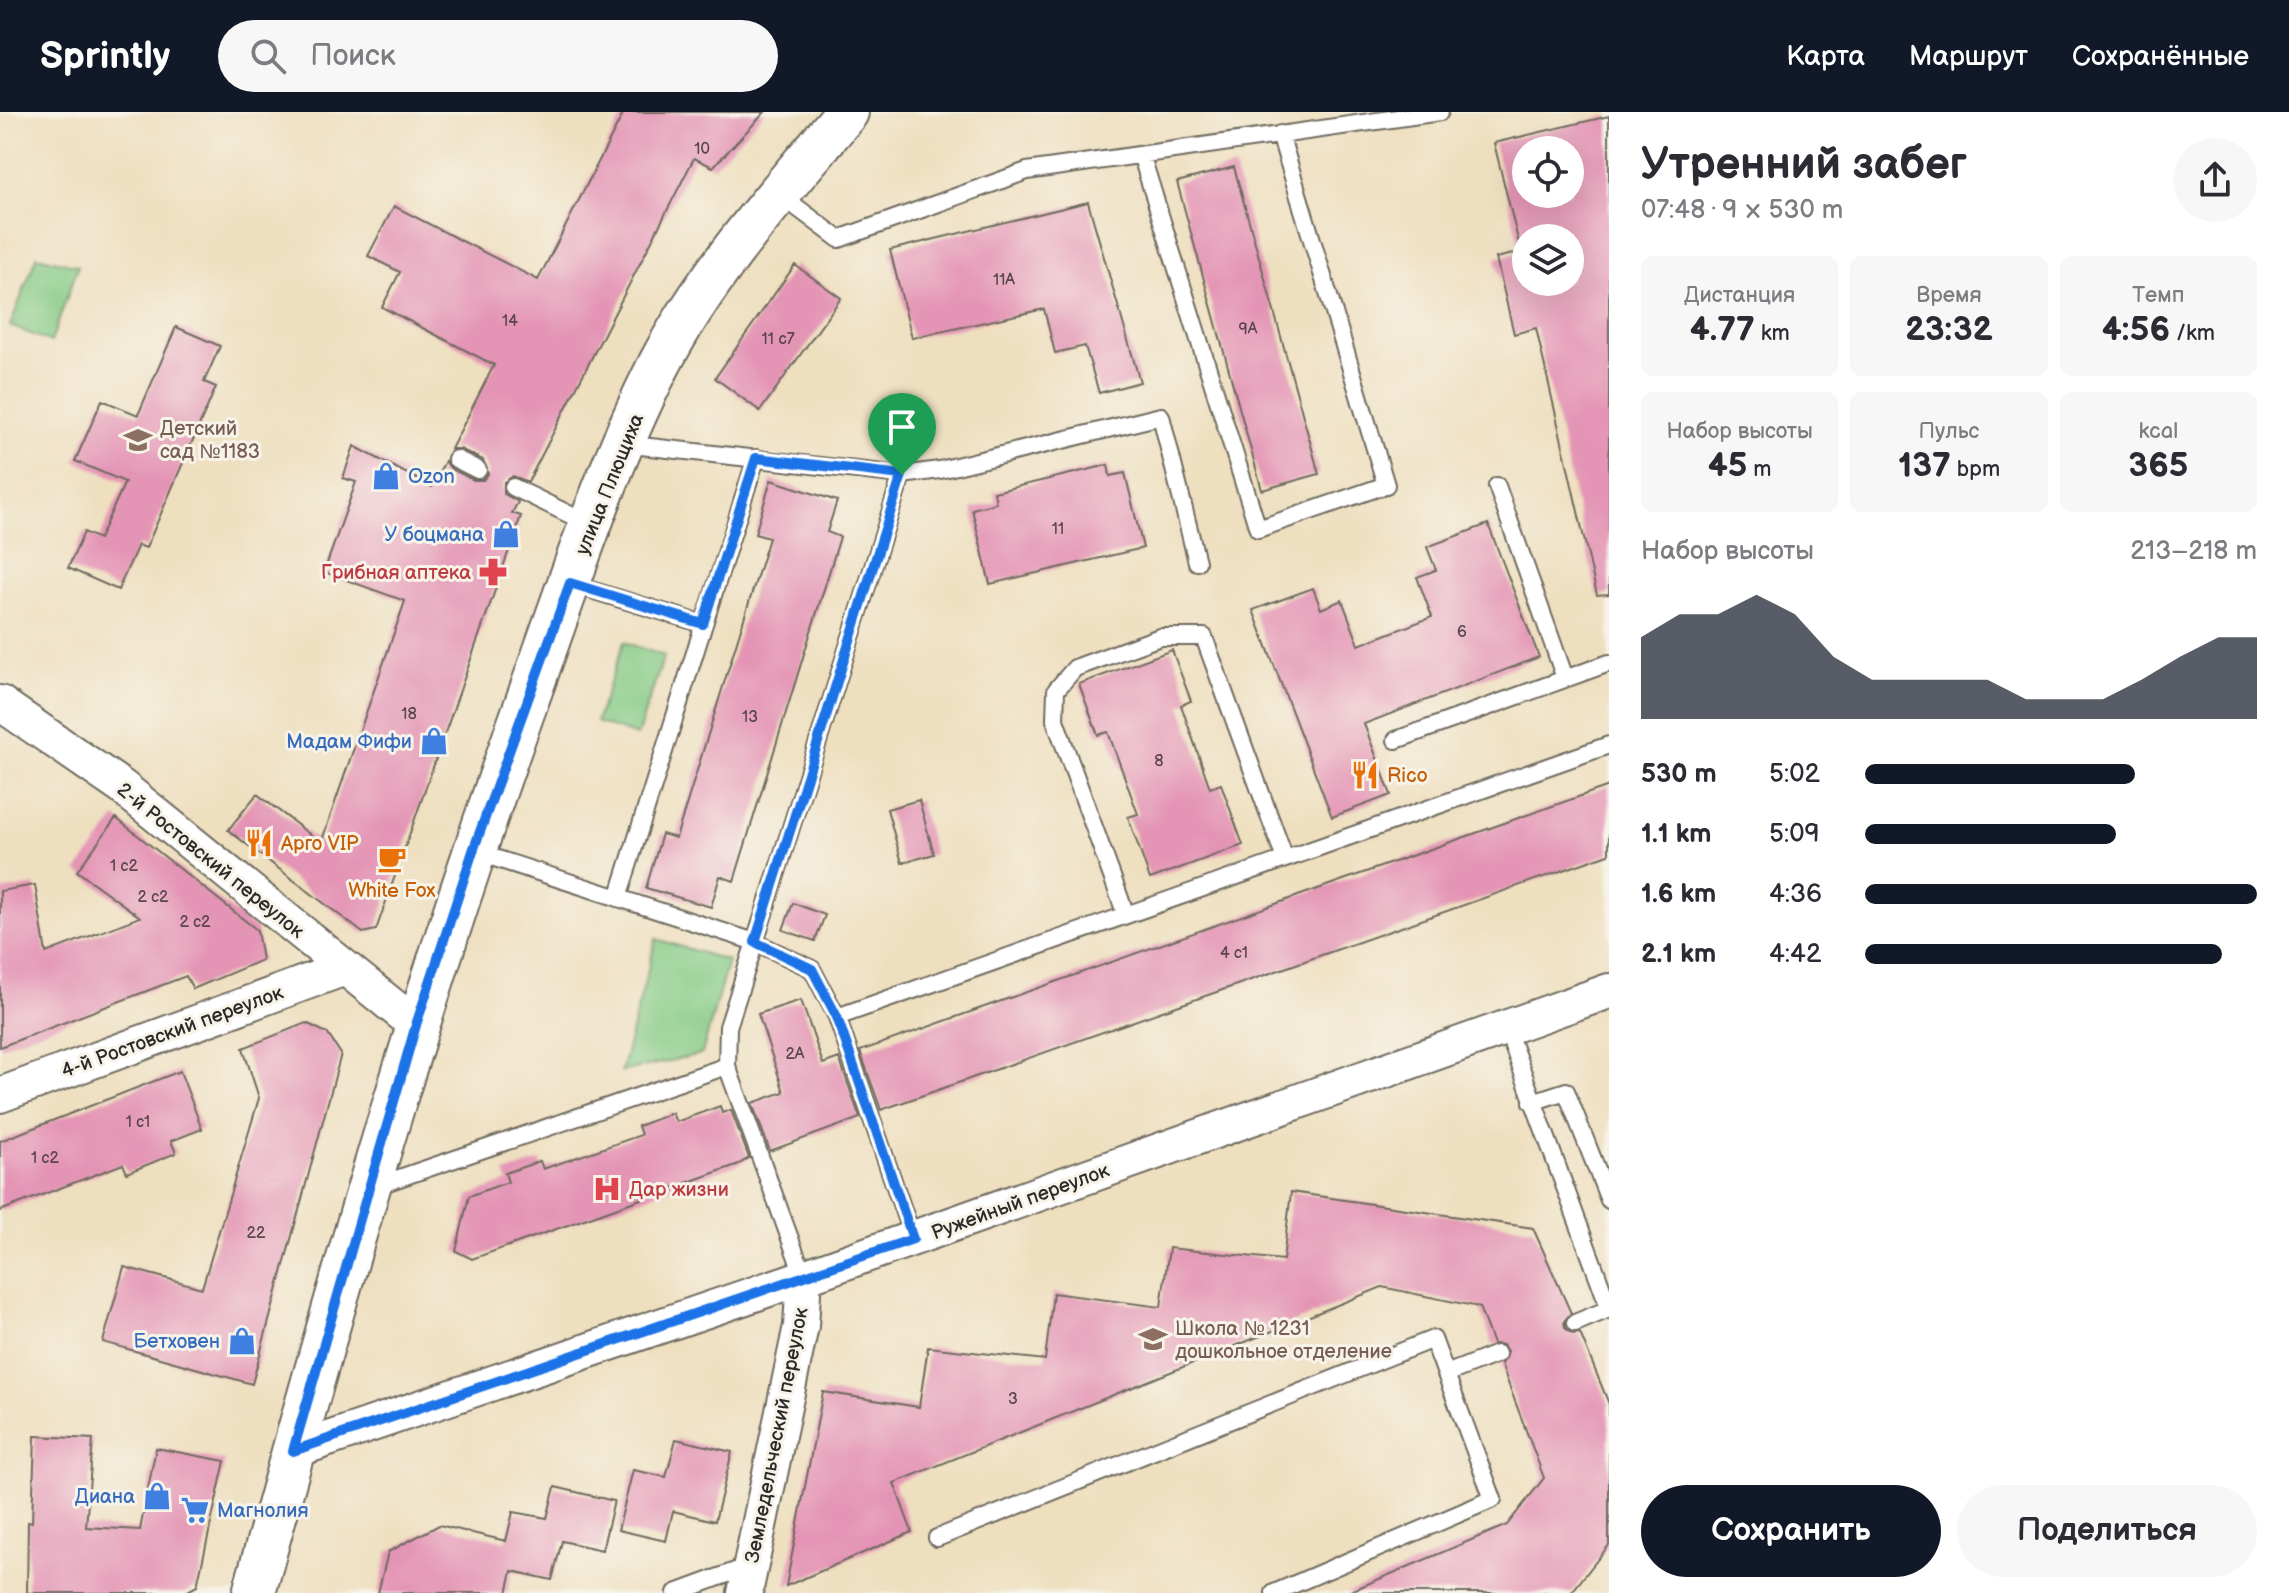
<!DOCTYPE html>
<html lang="ru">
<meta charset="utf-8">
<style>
body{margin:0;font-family:"Balsamiq Sans",sans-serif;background:#f7f7f7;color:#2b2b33;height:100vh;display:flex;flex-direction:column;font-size:30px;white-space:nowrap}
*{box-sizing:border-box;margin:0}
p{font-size:26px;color:#7c7c81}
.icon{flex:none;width:44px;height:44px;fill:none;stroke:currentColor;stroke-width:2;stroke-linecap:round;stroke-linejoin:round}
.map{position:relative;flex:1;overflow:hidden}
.details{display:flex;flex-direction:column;background:#fff;width:680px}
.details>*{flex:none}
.buttons{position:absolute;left:1512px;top:24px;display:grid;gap:16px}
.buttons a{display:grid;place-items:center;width:72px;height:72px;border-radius:50%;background:#fff;box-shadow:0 8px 32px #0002;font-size:40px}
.pin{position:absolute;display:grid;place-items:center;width:68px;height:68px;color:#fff;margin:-82px -34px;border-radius:50% 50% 50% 0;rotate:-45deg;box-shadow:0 0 8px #0007}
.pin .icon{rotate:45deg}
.round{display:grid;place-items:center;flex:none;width:84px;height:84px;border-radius:42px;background:#f7f7f7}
.overview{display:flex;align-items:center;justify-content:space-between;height:136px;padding:0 32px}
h1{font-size:44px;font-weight:800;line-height:60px}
.stats{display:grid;grid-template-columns:repeat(3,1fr);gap:12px;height:136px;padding:8px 32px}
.stats div{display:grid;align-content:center;border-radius:12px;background:#f7f7f7;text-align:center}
.stats b{font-size:34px;font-weight:800}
.stats small{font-size:22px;font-weight:400}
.stats p{font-size:22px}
.chart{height:224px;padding:16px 32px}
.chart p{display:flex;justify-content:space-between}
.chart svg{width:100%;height:144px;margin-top:8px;fill:#111827;opacity:.7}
.primary-button{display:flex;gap:16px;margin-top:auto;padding:16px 32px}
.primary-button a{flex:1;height:92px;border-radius:48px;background:#111827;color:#fff;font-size:32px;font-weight:800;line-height:92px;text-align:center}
.primary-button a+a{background:#f7f7f7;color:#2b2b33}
ul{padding:0 32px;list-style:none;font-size:26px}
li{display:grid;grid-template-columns:128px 96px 1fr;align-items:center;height:60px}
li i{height:20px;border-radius:10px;background:#111827}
header{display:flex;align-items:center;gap:48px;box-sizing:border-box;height:112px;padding:0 40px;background:#111827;color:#fff}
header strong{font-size:38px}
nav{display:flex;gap:44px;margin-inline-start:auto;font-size:28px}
.search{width:560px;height:72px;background:#f7f7f7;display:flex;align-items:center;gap:20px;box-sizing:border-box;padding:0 28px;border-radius:44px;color:#7c7c81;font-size:30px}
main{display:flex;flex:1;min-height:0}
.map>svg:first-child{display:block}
.green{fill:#84ca85;stroke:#587a58;stroke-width:2}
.building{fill:#e495b5;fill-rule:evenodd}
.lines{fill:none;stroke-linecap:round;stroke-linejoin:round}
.service-casing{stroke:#6f6a5f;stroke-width:20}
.minor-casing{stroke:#6f6a5f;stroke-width:38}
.tertiary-casing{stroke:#6f6a5f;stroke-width:46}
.service{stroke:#fff;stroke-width:16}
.minor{stroke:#fff;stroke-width:34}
.tertiary{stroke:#fff;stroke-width:42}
.route-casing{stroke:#fff;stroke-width:16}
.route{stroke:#1a73e8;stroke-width:10}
.labels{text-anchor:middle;stroke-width:6;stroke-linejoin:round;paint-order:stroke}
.number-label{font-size:16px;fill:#59464e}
.education-label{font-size:20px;fill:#785e54;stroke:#f7f3e8;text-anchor:start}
.shop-label{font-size:20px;fill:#366cbe;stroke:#f7f3e8;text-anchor:end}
.street-label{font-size:20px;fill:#2b2b2b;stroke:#f7f3e8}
.health-label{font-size:20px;fill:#be3a42;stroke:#f7f3e8;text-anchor:end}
.food-label{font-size:20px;fill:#c56008;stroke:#f7f3e8;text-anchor:start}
</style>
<header>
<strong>Sprintly</strong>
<div class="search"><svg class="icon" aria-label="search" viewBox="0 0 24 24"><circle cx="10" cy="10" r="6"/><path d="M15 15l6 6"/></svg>Поиск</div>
<nav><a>Карта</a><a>Маршрут</a><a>Сохранённые</a></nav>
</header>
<main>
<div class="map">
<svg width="1609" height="1481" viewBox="0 0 1609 1481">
<rect width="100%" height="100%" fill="#f7f3e8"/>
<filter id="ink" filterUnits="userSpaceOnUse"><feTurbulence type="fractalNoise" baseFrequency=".0125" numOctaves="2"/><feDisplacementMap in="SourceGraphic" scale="16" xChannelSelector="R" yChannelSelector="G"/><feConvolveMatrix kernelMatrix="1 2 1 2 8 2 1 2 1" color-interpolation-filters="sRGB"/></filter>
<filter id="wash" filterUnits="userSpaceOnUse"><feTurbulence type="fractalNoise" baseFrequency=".006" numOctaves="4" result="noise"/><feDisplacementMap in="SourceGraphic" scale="32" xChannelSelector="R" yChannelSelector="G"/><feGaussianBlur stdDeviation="1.8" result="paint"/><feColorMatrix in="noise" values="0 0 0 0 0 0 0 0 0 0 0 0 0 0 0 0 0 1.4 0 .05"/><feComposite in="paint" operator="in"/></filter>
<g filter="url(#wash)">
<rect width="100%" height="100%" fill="#eedfbf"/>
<path class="green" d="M37 144 78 154 51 230 10 214Z
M624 530 664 544 637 624 596 610Z
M656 827 728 849 702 942 621 960Z"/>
<g id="blocks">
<path class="building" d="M624 0H765L713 55 694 46 528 370 513 364 504 370V382L518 390 512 401 521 404 376 818 363 821 228 718 257 682 321 731 405 489 324 460 356 370 343 366 354 334 432 375 445 349 451 357 474 368H483L488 362 483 348 460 337H451L494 253 382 195 400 160 368 144 394 94 538 168Z
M1609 4V482L1597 483 1536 216 1514 222 1496 146 1521 140 1494 31ZM1526 38H1570V82H1526ZM1526 126H1570V170H1526Z
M1234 55 1319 362 1262 378 1177 70Z
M1088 90 1140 270 1099 281 1085 234 1055 241 1044 197 912 226 890 138Z
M795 153 841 186 760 299 715 266Z
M176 215 220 234 204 270 216 275 146 436 138 433 118 478 68 456 84 420 99 427 125 370 75 349 102 288 138 303Z
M1108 353 1110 364 1125 361 1143 436 990 472 972 397 996 391 994 380Z
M771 368 837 389 827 420 840 425 734 769 720 764 711 795 646 776 662 722 676 726 769 426 755 422Z
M1488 412 1539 545 1364 612 1391 683 1332 705 1253 498 1313 476 1321 497 1342 488 1359 533 1432 505 1417 465 1436 458 1427 435Z
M1172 538 1191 589 1181 593 1210 676 1221 672 1243 733 1150 767 1128 705 1138 702 1108 620 1098 623 1079 572Z
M1609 674V742L881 998 860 939Z
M919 688 934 742 902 751 887 697Z
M116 706 257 818 262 848 193 877 186 864 0 935V779L35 773 46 841 140 805 77 759Z
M793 791 825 803 815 829 783 818Z
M801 888 823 952 839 946 860 1006 770 1039 752 991 784 980 758 902Z
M306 911 327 921 341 942 252 1272 103 1230 124 1155 202 1176 259 986 243 936Z
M180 959 202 1017 171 1029 176 1041 127 1061 123 1052 0 1099V1029Z
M720 994 722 1001 731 998 749 1046 739 1052 472 1147 456 1139 469 1084 508 1070 505 1061 540 1049 543 1057 641 1023 638 1014 672 1001 676 1010Z
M1291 1080 1533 1116 1571 1201 1564 1209 1565 1216 1573 1222 1580 1221 1609 1292V1433L1571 1481H1346L1507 1413 1544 1366 1501 1252 1507 1239 1503 1233 1493 1232 1479 1195 1382 1175 894 1371 912 1420 786 1474 823 1280 919 1295 928 1235 1045 1248 1053 1181 1161 1195 1169 1136 1283 1148Z
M35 1324 93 1327 86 1415 140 1418 156 1336 225 1349 197 1474 184 1481H27L28 1410H32Z
M676 1327 732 1340 715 1409 673 1399 666 1429 618 1418 633 1358 666 1365Z
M555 1375 614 1389 602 1438 562 1429 552 1468 512 1459 507 1481H378L388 1440 439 1413 506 1429 513 1400 547 1406Z"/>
</g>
</g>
<g filter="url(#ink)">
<use href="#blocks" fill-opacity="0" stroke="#6f6a5f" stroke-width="2"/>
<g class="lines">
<defs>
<path id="service" d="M1142 45 1258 417 1386 373 1280 22
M779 82 839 127 1027 59 1440 0
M623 332 902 363 940 358 1161 304 1197 450
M456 347 478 358
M902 363 755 830 812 857 837 905 913 1127
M1497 374 1565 566
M513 375 591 413
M571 472 703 512
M1396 628 1609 551
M476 740 755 830 728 915 727 954 804 1165
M618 786 756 346
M1126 803 1055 608 1056 578 1075 556 1160 525H1204L1285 747
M837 905 1609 633
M1506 915 1609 1195
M1532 990 1566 979 1609 1088
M373 1075 727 954
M1575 1211 1609 1197
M937 1426 1433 1227 1446 1262 1497 1242
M676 1481 749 1454
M1274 1481 1493 1387 1446 1262"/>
<path id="minor" d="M0 591 122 675 416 913
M0 983 345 856
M293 1339 804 1165 1609 879
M745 1481 801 1214 804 1165"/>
<path id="tertiary" d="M254 1481C336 1182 421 883 526 592 567 478 604 361 659 253 707 160 780 80 847 0"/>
</defs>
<use href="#service" class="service-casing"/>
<use href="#minor" class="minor-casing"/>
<use href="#tertiary" class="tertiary-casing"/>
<use href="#service" class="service"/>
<use href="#minor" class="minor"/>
<use href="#tertiary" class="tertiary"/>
</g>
</g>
<g class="lines" filter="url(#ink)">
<defs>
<path id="route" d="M756 346 902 363 755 830 812 857 837 905 913 1127 293 1339 416 913 473 739 570 471 703 512Z"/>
</defs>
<use href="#route" class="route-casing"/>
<use href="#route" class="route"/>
</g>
<defs>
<symbol id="school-bare" viewBox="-9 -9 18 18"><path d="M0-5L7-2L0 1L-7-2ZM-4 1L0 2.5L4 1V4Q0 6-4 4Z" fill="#8d6e63" stroke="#f7f3e8" stroke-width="2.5" paint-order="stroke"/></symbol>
<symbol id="shop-bare" viewBox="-9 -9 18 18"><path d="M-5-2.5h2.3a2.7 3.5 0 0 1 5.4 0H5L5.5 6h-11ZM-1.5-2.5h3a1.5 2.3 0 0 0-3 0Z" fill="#3f7fe0" stroke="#f7f3e8" stroke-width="2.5" paint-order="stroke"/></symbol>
<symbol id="pharmacy-bare" viewBox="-9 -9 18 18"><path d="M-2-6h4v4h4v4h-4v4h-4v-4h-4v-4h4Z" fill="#e0444e" stroke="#f7f3e8" stroke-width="2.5" paint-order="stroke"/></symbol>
<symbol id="restaurant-bare" viewBox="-9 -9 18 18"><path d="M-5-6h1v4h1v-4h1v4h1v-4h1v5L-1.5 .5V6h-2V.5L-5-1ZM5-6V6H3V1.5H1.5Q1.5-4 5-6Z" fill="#e8710a" stroke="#f7f3e8" stroke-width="2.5" paint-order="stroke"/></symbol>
<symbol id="cafe-bare" viewBox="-9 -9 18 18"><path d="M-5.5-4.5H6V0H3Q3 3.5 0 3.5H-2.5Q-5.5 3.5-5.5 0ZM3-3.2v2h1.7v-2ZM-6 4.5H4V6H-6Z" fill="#e8710a" stroke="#f7f3e8" stroke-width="2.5" paint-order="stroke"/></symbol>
<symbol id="hospital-bare" viewBox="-9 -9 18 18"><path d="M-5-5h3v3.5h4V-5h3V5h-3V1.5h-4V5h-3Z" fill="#e0444e" stroke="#f7f3e8" stroke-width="2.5" paint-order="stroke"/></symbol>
<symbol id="supermarket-bare" viewBox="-9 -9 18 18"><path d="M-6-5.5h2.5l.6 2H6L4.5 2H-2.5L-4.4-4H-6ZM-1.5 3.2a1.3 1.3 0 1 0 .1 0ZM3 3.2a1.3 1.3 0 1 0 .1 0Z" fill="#3f7fe0" stroke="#f7f3e8" stroke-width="2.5" paint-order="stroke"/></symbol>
</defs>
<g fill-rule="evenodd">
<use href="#school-bare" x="118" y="308" width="40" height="40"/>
<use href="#shop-bare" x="366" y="344" width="40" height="40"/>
<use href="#shop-bare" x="486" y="402" width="40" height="40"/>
<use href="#pharmacy-bare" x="473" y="440" width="40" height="40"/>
<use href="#shop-bare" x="414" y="609" width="40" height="40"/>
<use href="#restaurant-bare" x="1345" y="643" width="40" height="40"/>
<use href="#restaurant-bare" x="239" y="711" width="40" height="40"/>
<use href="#cafe-bare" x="372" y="727" width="40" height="40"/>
<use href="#hospital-bare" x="587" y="1057" width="40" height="40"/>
<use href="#school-bare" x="1133" y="1207" width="40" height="40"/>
<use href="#shop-bare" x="222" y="1209" width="40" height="40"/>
<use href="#shop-bare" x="137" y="1364" width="40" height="40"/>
<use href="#supermarket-bare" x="175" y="1378" width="40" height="40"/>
</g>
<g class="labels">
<g class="number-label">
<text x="702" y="42">10</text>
<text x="1004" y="173">11А</text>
<text x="510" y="214">14</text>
<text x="1248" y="222">9А</text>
<text x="778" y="232">11 c7</text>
<text x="1058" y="422">11</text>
<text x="1462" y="525">6</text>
<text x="409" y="607">18</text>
<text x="750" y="610">13</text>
<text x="1159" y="654">8</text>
<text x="124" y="759">1 с2</text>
<text x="153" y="790">2 с2</text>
<text x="195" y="815">2 с2</text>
<text x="1234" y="846">4 с1</text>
<text x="795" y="947">2А</text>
<text x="138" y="1015">1 с1</text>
<text x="45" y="1051">1 с2</text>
<text x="256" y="1126">22</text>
<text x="1013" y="1292">3</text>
</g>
<g class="education-label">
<text x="160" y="323">Детский<tspan x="160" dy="23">сад №1183</tspan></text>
<text x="1175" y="1223">Школа № 1231<tspan x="1175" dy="23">дошкольное отделение</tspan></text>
</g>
<g class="shop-label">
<text x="408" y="371" text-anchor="start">Ozon</text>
<text x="484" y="429">У боцмана</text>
<text x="412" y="636">Мадам Фифи</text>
<text x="220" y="1236">Бетховен</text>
<text x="135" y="1391">Диана</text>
<text x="217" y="1405" text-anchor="start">Магнолия</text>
</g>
<g class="street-label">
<text transform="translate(609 372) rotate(-68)" y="7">улица Плющиха</text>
<text transform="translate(211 748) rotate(39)" y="7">2-й Ростовский переулок</text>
<text transform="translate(172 919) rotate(-20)" y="7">4-й Ростовский переулок</text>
<text transform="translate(1020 1089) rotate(-20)" y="7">Ружейный переулок</text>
<text transform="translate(776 1323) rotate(-79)" y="7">Земледельческий переулок</text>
</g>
<g class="health-label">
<text x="471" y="467">Грибная аптека</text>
<text x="629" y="1084" text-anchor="start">Дар жизни</text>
</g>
<g class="food-label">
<text x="1387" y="670">Rico</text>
<text x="281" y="738">Арго VIP</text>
<text x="392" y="785" text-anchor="middle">White Fox</text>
</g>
</g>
</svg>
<div class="buttons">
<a><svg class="icon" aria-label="locate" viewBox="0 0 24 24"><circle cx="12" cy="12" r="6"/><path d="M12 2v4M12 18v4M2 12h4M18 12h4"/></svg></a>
<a><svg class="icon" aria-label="layers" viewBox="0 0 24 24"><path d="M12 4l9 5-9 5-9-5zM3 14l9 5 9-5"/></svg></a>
</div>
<div class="pin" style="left:902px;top:363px;background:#1e9e55"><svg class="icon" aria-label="arrive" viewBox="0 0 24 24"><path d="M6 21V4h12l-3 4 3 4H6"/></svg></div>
</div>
<section class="details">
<div class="overview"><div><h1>Утренний забег</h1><p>07:48 · 9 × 530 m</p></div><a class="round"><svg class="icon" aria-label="share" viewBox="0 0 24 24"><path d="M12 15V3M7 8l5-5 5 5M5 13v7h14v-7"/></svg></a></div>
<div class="stats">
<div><p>Дистанция</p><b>4.77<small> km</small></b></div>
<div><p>Время</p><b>23:32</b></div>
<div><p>Темп</p><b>4:56<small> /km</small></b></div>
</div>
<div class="stats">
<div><p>Набор высоты</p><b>45<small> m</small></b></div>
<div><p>Пульс</p><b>137<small> bpm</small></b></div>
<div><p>kcal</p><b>365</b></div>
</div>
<div class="chart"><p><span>Набор высоты</span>213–218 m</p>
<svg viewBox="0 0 160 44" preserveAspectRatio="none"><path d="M0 44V19L10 12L20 12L30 6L40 12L50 25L60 32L70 32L80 32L90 32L100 38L110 38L120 38L130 32L140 25L150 19L160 19V44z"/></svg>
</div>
<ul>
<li><b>530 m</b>5:02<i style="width:69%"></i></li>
<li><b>1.1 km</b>5:09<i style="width:64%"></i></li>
<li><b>1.6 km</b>4:36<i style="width:100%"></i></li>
<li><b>2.1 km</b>4:42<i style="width:91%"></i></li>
</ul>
<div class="primary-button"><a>Сохранить</a><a>Поделиться</a></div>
</section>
</main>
